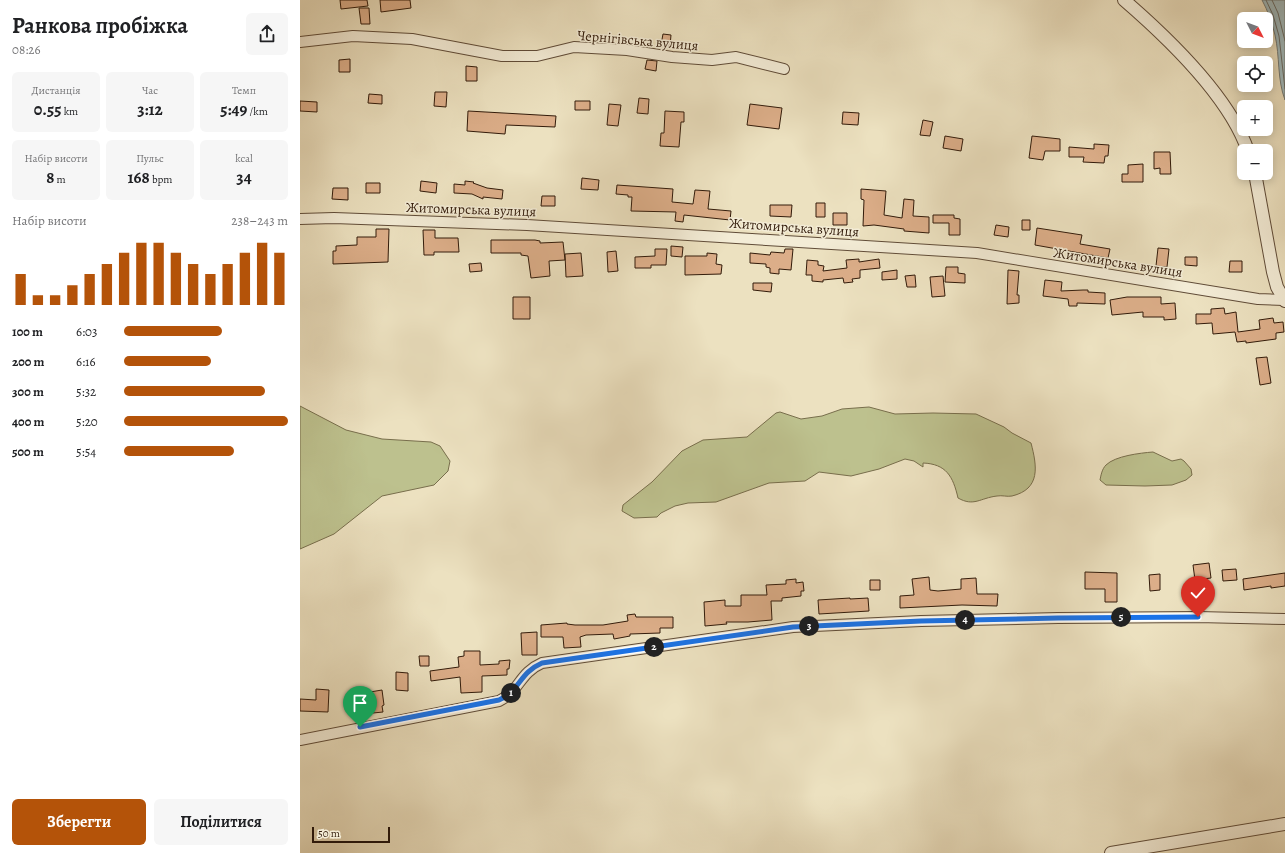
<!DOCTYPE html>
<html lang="uk">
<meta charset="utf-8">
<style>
body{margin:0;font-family:Alegreya,serif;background:#f6f6f6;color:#202124;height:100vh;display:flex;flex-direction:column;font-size:15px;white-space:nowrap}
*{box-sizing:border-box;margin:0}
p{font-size:13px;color:#757577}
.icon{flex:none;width:22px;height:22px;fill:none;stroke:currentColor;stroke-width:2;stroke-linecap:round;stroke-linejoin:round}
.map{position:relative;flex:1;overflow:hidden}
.side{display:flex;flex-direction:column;background:#fff;width:300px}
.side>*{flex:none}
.needle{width:26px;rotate:132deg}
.fabs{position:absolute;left:937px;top:12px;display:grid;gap:8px}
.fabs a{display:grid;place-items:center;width:36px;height:36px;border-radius:6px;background:#fff;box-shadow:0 2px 10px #0003;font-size:20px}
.scale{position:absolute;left:12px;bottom:10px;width:78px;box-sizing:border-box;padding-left:4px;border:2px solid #321b0a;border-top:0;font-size:11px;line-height:14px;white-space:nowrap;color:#321b0a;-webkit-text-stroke:3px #f3ecd6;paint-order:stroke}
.pin{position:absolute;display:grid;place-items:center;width:34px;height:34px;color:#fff;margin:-41px -17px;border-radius:50% 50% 50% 0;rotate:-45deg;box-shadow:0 0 4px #0007}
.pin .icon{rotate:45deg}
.km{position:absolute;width:20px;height:20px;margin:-10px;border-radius:50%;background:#222;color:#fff;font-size:11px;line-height:20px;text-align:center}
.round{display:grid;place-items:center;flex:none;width:42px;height:42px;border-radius:6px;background:#f6f6f6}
.headline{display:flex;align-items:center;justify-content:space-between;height:68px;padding:0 12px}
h1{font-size:22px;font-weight:700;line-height:30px}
.stats{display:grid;grid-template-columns:repeat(3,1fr);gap:6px;height:68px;padding:4px 12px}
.stats div{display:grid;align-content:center;border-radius:6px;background:#f6f6f6;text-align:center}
.stats b{font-size:17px;font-weight:700}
.stats small{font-size:11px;font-weight:400}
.stats p{font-size:11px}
.chart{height:112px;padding:8px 12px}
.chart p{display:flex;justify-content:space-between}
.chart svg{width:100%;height:72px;margin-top:4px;stroke:#b45309;stroke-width:6}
.primary-button{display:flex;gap:8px;margin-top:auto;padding:8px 12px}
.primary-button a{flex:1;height:46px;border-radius:6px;background:#b45309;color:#fff;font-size:16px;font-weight:700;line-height:46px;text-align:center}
.primary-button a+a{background:#f6f6f6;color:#202124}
ul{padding:0 12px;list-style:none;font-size:13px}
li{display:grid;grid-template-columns:64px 48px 1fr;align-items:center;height:30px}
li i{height:10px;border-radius:5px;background:#b45309}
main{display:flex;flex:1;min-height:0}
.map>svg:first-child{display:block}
.green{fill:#bdc18e;stroke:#786e4c}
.water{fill:#9fbabe;stroke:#737a76}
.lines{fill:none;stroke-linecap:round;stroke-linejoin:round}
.shore{stroke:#686a64;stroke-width:1}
.building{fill:#dcae89;stroke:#321b0a}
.minor-casing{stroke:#604c38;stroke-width:12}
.tertiary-casing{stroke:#604c38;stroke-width:14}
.minor{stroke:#f3ecd6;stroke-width:10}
.tertiary{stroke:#f3ecd6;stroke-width:12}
.route-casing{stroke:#fff;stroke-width:8}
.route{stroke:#1a73e8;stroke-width:5}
.labels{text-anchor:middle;stroke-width:3;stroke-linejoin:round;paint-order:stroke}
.street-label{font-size:14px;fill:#321b0a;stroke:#f3ecd6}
</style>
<main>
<section class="side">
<div class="headline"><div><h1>Ранкова пробіжка</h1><p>08:26</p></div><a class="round"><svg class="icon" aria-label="share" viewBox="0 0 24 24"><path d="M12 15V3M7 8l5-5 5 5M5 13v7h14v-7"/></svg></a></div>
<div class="stats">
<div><p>Дистанція</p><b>0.55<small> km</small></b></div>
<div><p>Час</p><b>3:12</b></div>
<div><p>Темп</p><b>5:49<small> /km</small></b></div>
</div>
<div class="stats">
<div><p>Набір висоти</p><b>8<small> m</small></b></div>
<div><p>Пульс</p><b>168<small> bpm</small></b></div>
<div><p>kcal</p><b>34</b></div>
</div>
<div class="chart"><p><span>Набір висоти</span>238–243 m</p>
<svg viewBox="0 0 160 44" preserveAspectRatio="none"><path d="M5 44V25M15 44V38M25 44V38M35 44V32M45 44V25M55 44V19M65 44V12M75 44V6M85 44V6M95 44V12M105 44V19M115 44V25M125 44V19M135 44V12M145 44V6M155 44V12"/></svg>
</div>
<ul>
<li><b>100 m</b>6:03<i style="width:60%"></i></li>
<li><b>200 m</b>6:16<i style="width:53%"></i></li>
<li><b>300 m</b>5:32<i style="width:86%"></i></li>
<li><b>400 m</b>5:20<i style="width:100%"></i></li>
<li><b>500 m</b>5:54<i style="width:67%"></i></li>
</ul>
<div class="primary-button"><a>Зберегти</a><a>Поділитися</a></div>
</section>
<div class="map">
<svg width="985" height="853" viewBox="0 0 985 853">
<rect width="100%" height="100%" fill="#ece1c0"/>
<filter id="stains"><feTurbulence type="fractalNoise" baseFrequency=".005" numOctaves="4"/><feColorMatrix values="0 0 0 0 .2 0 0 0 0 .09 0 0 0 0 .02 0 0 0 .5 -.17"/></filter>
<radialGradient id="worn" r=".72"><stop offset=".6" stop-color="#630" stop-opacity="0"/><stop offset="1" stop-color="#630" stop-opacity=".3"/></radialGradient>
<path class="green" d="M0 406 46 430 82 439 131 442 140 446 150 461 148 471 134 485 82 496 34 534 0 549Z
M569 407 595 414 633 413 676 414 704 427 712 433 731 443C737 466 741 489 712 496 707 497 702 495 697 496 680 498 674 507 658 498 653 476 646 464 623 463V467L614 461 605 459 579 469 551 476 519 472 505 481 469 483 416 502 388 503 375 506 361 513 357 517 334 518 322 511 323 505 352 482 382 451 403 440 447 437 476 413 480 412 501 419 522 416 542 409Z
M853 452 872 461 881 459 884 461 891 469 892 475 886 480 872 485 845 486 806 485 800 480C801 475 802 469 806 465 815 456 840 453 853 452Z"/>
<path class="water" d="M962 0H985V100C977 79 980 57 975 35 972 23 968 11 962 0Z"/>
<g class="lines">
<path class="shore" d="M966 0 973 15 979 36 985 89
M972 0 978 13 985 41"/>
</g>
<path class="building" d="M40 0H67L68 6 41 9Z
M80 0H110L111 8 81 12Z
M59 8H69L70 24H61Z
M363 34 371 35 370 46 361 45Z
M50 59V72H39V60Z
M347 60 357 61 356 71 345 69Z
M166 66 177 67V81H166Z
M135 92H147L146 107 134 106Z
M69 94 82 95V104L68 103Z
M339 98 349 99 348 114 337 113Z
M0 101 17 102V112L0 111Z
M275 101H290V110H275Z
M309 104 321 105 318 126 307 125Z
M450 104 482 108 479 129 447 125Z
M168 111 256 116 255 127 206 125 205 134 167 131Z
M365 111 384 112V122H381L379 147 360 146 361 133H364Z
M543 112 559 113 558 125 542 124Z
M623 120 633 122 630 136 620 135Z
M645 136 663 139 661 151 643 148Z
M732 136 760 139V151H745L743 160 729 158Z
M794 144 809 145 808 156H805L804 163 783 162 784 157H769V147L794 149Z
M854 152H870L871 174H860V168L854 169Z
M843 164V182H822V174H828V165Z
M282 178 299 180 298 190 281 189Z
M121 181 137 183 136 193 120 191Z
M165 181 174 182 173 183 187 188 203 190 202 199 183 197V199L172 194 154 193V184L165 185Z
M66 183H80V193H66Z
M317 185 373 189 372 202 393 204 395 190 410 191 408 209 431 211 430 220 384 215 383 222 375 221 376 212 331 211 332 197H328V195L316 194Z
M33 188H48V200L32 199Z
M561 189 586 191 584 215 602 218 604 199 614 200 613 216 629 217V233L604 231V229L574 225 563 226 564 200 561 199Z
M242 196H255V206H241Z
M516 203H525V217H516Z
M470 205H492L491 217 470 216Z
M533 213H547V225H533Z
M633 215H654V218L660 219V235H649V223H633Z
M722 220H730V230H722Z
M696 225 709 227 708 237 694 235Z
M737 228 782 235 780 244 810 249 808 258 735 245Z
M76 229H89L88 262 33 264V251H36V246L57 245V237H76Z
M123 230H135V238H158L159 252H134V255H124Z
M191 240H235L240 241V243L263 242 265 260 249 261 250 276 231 278 228 256 221 255V253H191Z
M371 246 383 247 382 257 371 256Z
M858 248 869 249 867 267 856 266Z
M355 249H367L366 265H351V268H335V257L355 256Z
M485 249H493L491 270 479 269V274L470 273V268L466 267V264L450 263V253L470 255 471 252 484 253Z
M316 251 318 271 308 272 307 252Z
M281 253 283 276 266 277 265 254Z
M407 253 417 254 416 264 422 265 421 274 385 275V256H407Z
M885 257H897V266L885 265Z
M559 259V262L579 259 580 268 560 270V278L552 279 553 282 544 283 543 278 523 280V282L512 281V275H506L507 260 518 261V265L524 266 523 271 547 268 546 260Z
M930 261H942V272H929Z
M181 263 182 271 170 272 169 264Z
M646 267H658V273L665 274V283L645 282Z
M597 270V279L582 280V272Z
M708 270 719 271 717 295H719V303L707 304Z
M615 275 616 287H607L605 276Z
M643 276 645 296 632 297 630 277Z
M745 280 762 282 761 291 783 290H788V292L805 293V304L777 303V306H769L768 299 743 296Z
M453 283H472L471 292 453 290Z
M213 297H230V319H213Z
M827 297H861V304L875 303 876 319 864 320V317H843V312L812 315 810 300Z
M924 308 925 314 936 312 938 332 960 329 959 320 973 318 974 323 983 322 984 332 976 333V339L946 343V341L937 342 935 332 913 334 912 323 896 324V314H911V309Z
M967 357 971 383 960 385 956 358Z
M909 563 911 578 895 580 893 565Z
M936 569 937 580 923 581 922 570Z
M785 572 817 573V602H805V589H785Z
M985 573V586L971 588V586L944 590 943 579Z
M860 574V590L850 591 849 575Z
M629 577 630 590 638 591 661 589V579L676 578 677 594H698L697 606 662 605 600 608V596L614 595 612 579Z
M496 579V583L503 582 504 591H501V596L482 598V601H471L472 620 448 622H426L427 624 405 626 404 602 425 600V606H441V595H467L466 585 486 584V580Z
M570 580H580V590H570Z
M550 598V599L568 598 569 611 519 614 518 600Z
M335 614 336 617H373V628H360V633L330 634V636L314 639 313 634 286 635 280 637 281 647 264 648 263 637H241V625L267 623V624L275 625H303L328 621 327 615Z
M237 632V655H222L221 633Z
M164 651H180V665L199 664V661L210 660 209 669H207V675L182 676V692L161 693 160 677 131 681 130 671 159 667 158 657 164 656Z
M119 656H129V666H120Z
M96 672 108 673V691L96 690Z
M16 689 29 690 28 712 0 711V699L16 700Z
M82 690 84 705 82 706 83 712 73 713 72 708H51V693H70V692Z"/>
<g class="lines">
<defs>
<path id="minor" d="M0 42 53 36 112 39 202 56H237L274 47 327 50 372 57 412 60 436 57 484 69
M0 219 34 218 227 225 677 253 958 299 984 300
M0 740 199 701C220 691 219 673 242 663L493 627 621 621 758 618 898 617 985 619"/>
<path id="tertiary" d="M824 0C868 38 929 96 948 151
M955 173 973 272 977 287 985 301
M811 853 985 824"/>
</defs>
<use href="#minor" class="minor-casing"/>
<use href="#tertiary" class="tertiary-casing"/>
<use href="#minor" class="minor"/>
<use href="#tertiary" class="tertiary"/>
</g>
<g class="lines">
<defs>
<path id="route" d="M60 727 199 700C220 691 219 673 242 663L493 627 621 621 758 618 898 617"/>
</defs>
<use href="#route" class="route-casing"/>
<use href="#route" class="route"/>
</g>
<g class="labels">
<g class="street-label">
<text transform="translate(338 40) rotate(5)" y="5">Чернігівська вулиця</text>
<text transform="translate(171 209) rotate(2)" y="5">Житомирська вулиця</text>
<text transform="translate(494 227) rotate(4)" y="5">Житомирська вулиця</text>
<text transform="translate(818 262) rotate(9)" y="5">Житомирська вулиця</text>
</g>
</g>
<rect width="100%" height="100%" filter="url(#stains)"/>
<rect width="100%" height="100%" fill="url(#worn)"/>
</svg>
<div class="fabs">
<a><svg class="needle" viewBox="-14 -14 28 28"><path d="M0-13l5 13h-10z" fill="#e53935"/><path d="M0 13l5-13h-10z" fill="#757577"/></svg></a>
<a><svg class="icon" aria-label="locate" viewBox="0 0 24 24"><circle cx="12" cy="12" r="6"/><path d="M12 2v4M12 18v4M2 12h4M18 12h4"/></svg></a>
<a>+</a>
<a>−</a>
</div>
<div class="scale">50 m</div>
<div class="pin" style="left:60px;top:727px;background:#1e9e55"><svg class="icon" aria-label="arrive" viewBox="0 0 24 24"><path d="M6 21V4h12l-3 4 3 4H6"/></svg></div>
<div class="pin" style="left:898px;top:617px;background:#d93025"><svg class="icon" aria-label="check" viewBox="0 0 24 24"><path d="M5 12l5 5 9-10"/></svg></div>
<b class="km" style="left:211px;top:693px">1</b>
<b class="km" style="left:354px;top:647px">2</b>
<b class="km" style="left:509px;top:626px">3</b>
<b class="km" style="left:665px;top:620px">4</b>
<b class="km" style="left:821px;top:617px">5</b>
</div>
</main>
